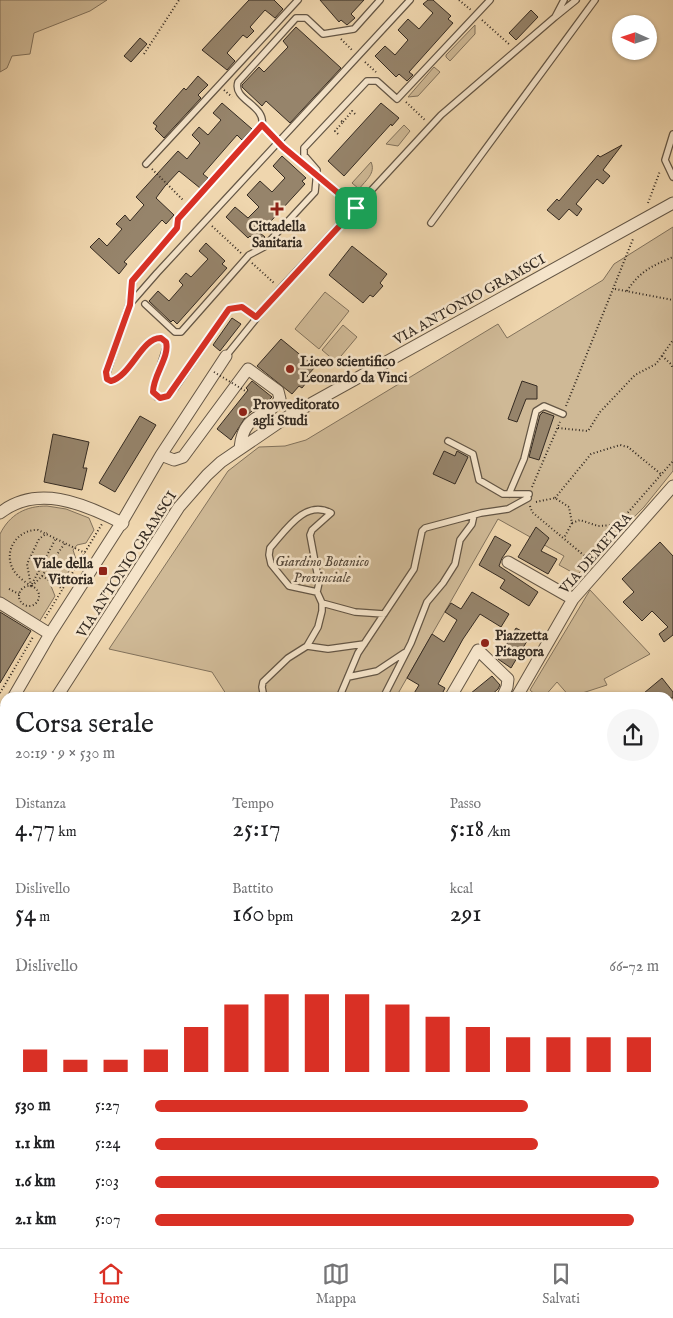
<!DOCTYPE html>
<html lang="it">
<meta charset="utf-8">
<style>
body{margin:0;font-family:"IM FELL English",serif;background:#f6f6f6;color:#202124;height:100vh;display:flex;flex-direction:column;font-size:19px;white-space:nowrap}
*{box-sizing:border-box;margin:0}
p{font-size:16px;color:#757577}
.icon{flex:none;width:28px;height:28px;fill:none;stroke:currentColor;stroke-width:2;stroke-linecap:round;stroke-linejoin:round}
.map{position:relative;flex:1;overflow:hidden}
.panel{position:absolute;left:0px;top:692px;width:674px;height:556px;display:flex;flex-direction:column;background:#fff;border-radius:15px 15px 0 0;box-shadow:0 1px 4px #0004}
.panel>*{flex:none}
.needle{width:32px;rotate:273deg}
.controls{position:absolute;left:612px;top:15px;display:grid;gap:10px}
.controls a{display:grid;place-items:center;width:45px;height:45px;border-radius:50%;background:#fff;box-shadow:0 1px 4px #0004;font-size:25px}
.pin{position:absolute;display:grid;place-items:center;width:42px;height:42px;color:#fff;margin:-21px;border-radius:10px;box-shadow:0 2px 8px #0006}
.round{display:grid;place-items:center;flex:none;width:52px;height:52px;border-radius:26px;background:#f6f6f6}
.overview{display:flex;align-items:center;justify-content:space-between;height:85px;padding:0 15px}
h1{font-size:28px;font-weight:600;line-height:38px}
.figures{display:grid;grid-template-columns:repeat(3,1fr);gap:8px;height:85px;padding:5px 15px}
.figures div{display:grid;align-content:center}
.figures b{font-size:25px;font-weight:600}
.figures small{font-size:14px;font-weight:400}
.figures p{font-size:14px}
.chart{height:140px;padding:10px 15px}
.chart p{display:flex;justify-content:space-between}
.chart svg{width:100%;height:90px;margin-top:5px;stroke:#d93025;stroke-width:6}
ul{padding:0 15px;list-style:none;font-size:16px}
li{display:grid;grid-template-columns:80px 60px 1fr;align-items:center;height:38px}
li i{height:12px;border-radius:6px;background:#d93025}
.tab-bar{display:flex;justify-content:space-around;align-items:center;height:70px;border-top:1px solid #e0e0e0;background:#fff;font-size:14px;color:#757577}
.tab-bar a{display:grid;justify-items:center;gap:2px}
.tab-bar .selected{color:#d93025}
.map>svg:first-child{display:block}
.green{fill:#cfb996;stroke:#82725c}
.building{fill:#96846b;stroke:#352b22}
.lines{fill:none;stroke-linecap:round;stroke-linejoin:round}
.lane-casing{stroke:#645645;stroke-width:8}
.street-casing{stroke:#645645;stroke-width:13}
.secondary-casing{stroke:#352b22;stroke-width:18}
.path{stroke:#352b22;stroke-width:2;stroke-dasharray:1 2.5;stroke-linecap:butt}
.lane{stroke:#f5e4ca;stroke-width:5.5}
.street{stroke:#f5e4ca;stroke-width:11}
.secondary{stroke:#f5e4ca;stroke-width:16}
.path-bridge{stroke:#352b22;stroke-width:2;stroke-dasharray:1 2.5;stroke-linecap:butt}
.route-casing{stroke:#fff;stroke-width:10}
.route{stroke:#d93025;stroke-width:6}
.poi-dot{fill:#8f2418;stroke:#f5e4ca;stroke-width:2}
.labels{text-anchor:middle;stroke-width:5;stroke-linejoin:round;paint-order:stroke}
.poi-label{font-size:14px;font-weight:bold;fill:#352b22;stroke:#f5e4ca;text-anchor:start}
.street-label{font-size:14px;fill:#352b22;stroke:#f5e4ca}
.park-label{font-size:14px;font-style:italic;fill:#544739;stroke:#f5e4ca}
</style>
<div class="map">
<svg width="673" height="1248" viewBox="0 0 673 1248">
<rect width="100%" height="100%" fill="#efd6ae"/>
<filter id="stains"><feTurbulence type="fractalNoise" baseFrequency=".004" numOctaves="4"/><feColorMatrix values="0 0 0 0 .2 0 0 0 0 .09 0 0 0 0 .02 0 0 0 .5 -.17"/></filter>
<radialGradient id="worn" r=".72"><stop offset=".6" stop-color="#630" stop-opacity="0"/><stop offset="1" stop-color="#630" stop-opacity=".3"/></radialGradient>
<path class="green" d="M0 0H107L90 11 34 33 30 54 12 56 7 68 0 72Z
M475 25V34L450 61 446 57V55Z
M434 67 440 72 418 96 408 97Z
M404 125 410 131 398 146 386 144Z
M371 162C376 173 366 180 359 189L352 183Z
M673 227V471L644 507 577 575 559 565 564 556 498 519 396 697H228L212 672 109 649 228 471 259 447 285 446 306 440 498 324 507 338 603 280 614 264Z
M325 292 349 311 319 349 295 329Z
M343 325 357 337 336 362 322 350Z
M47 506 66 509 89 518 94 530 86 543 77 545 73 550 76 559 65 578 54 581 51 586 55 596 39 622 0 600V534C10 514 26 506 47 506Z
M590 590 650 654 604 679 607 685 570 697 557 682 544 697H538L530 690Z
M669 952 673 964V1248H127L130 1244H669Z"/>
<path class="building" d="M249 0H274L283 9 275 18 265 10 250 27 254 31 247 38 243 35 227 53 235 61 227 70 202 50Z
M320 0H364L351 14 355 18 347 25 341 20 339 22Z
M428 0H433L451 16 448 19 453 23 409 72 413 75 407 81 399 74 396 77 375 56 385 46 395 55 408 40 398 30 408 19 419 29 433 13 423 4Z
M531 10 538 17 516 40 509 33Z
M296 27 341 68 290 123 266 101 262 106 242 87V85L259 67 264 72 288 47 283 41Z
M140 38 147 44 131 62 124 56Z
M198 76 208 85 198 95 201 98 164 138 155 129 157 126 153 123 184 88 186 90Z
M222 103 252 129 242 140 237 135 203 174 208 178 200 188 179 171 165 186 156 198 174 215 166 224 162 220 124 262 127 264 119 274 90 247 99 238 107 246 122 229 116 224 125 215 130 221 144 205 136 197 178 151 187 159 200 143 192 135 199 127 208 135 221 120 213 113Z
M381 103 399 118 392 126 391 124 344 176 328 161Z
M622 145 603 170 610 176 603 184 597 179 576 204 582 209 577 216 569 209 559 220 547 210 557 199 559 201 598 155 600 157Z
M282 156 306 178 302 181 305 184 260 233 265 237 259 244 250 236 248 238 226 217 235 207 248 218 259 207 247 195 260 181 272 192 285 178 273 166Z
M206 243 225 261 222 264 227 268 177 324 173 320 171 322 149 301 158 291 169 301 183 285 179 281 186 273 191 277 208 259 199 251Z
M352 246 387 274 380 283 383 286 373 297 370 295 363 303 329 275Z
M232 318 241 324 220 351 213 345Z
M281 339 315 367 307 376 310 378 302 388 299 386 292 394 257 366Z
M252 381 272 397 266 403 264 401 246 416 231 440 217 429 248 390 246 388Z
M522 381 537 386V399H526L517 422 508 419Z
M543 412 554 416 539 460 529 457 540 415Z
M140 416 156 425 115 492 99 483Z
M53 434 89 442 83 468H87L82 490 44 482Z
M444 451 455 456 457 451 468 457 455 484 433 474Z
M536 527 549 538 541 551 557 559 548 574 518 557Z
M495 536 511 545 502 558 499 566 538 592 529 606 500 588 505 580 479 565Z
M660 542 673 556V635L664 642 659 634 668 627 652 611 642 621 623 602 634 592 622 579Z
M472 592 509 614 501 627 480 614 463 639 438 684 445 688 440 698H418L413 695 419 685 407 678 432 634 444 642 457 620 445 612 451 603 461 609Z
M0 612 31 631 0 683Z
M516 628 530 636 511 668 498 659Z
M492 676 500 685 498 689 488 698H465Z
M662 678 673 692V698H638Z"/>
<g class="lines">
<defs>
<path id="lane" d="M555 17 576 0
M673 134 665 160 673 177
M146 164 298 0
M431 223 595 0
M145 304 175 332H181L249 255 264 247 315 192 317 170 304 155V148L367 81H377L397 99 490 0
M129 305 157 273 410 0
M256 317 242 307 229 309 175 388 166 397H157L153 389 166 348V342L161 338C142 337 131 377 111 381L106 376 129 305 133 281 177 228 178 219 262 125C266 105 232 100 238 82L296 18H306L323 34 354 29 380 0
M226 356 280 289 441 115 555 17 564 0
M448 441 473 454 479 480 503 494H529
M509 494 524 459 536 411 544 406 563 414
M322 603 355 612 384 614
M307 646 328 649 364 644
M348 677 377 671 404 653
M264 698 262 687 263 682 288 658 307 646 318 627 322 611V603L317 592 289 586 271 564 269 555 270 548C286 530 305 499 331 513L312 530 310 535 319 583 317 592
M339 698 358 653 414 569 422 531 425 528 481 513 508 509 528 498
M383 698 411 643 427 602 443 583 455 564 460 540 472 524 474 515
M669 769 673 781
M0 960 5 953"/>
<path id="street" d="M161 455 174 460 183 457 248 369 278 391 280 399C268 420 244 410 240 448
M0 513C37 484 82 503 120 522L121 525 123 523
M122 522 161 455 226 356
M508 562 573 599
M0 603 50 634
M13 698 50 634 120 525
M56 698 179 507 207 475 221 462 287 417 673 203
M450 698 478 650 508 679 507 687 502 698
M516 698 573 599 673 486
M0 719 5 710
M0 757H5
M0 771 5 768
M0 785 5 777
M0 893 5 887
M115 1248 118 1244"/>
<path id="secondary" d="M669 741 673 739
M0 1175 5 1170"/>
</defs>
<use href="#lane" class="lane-casing"/>
<use href="#street" class="street-casing"/>
<use href="#secondary" class="secondary-casing"/>
<path class="path" d="M459 0 471 10
M482 20 510 45
M341 39 352 50
M144 54 179 0
M365 62 376 72
M224 90 232 97
M406 102 426 121
M343 122 352 111 356 115
M338 134 335 131 343 122 341 121
M285 148 296 158
M152 169 184 201
M325 182 350 203
M648 203 660 171
M212 226 241 253
M252 263 274 283
M615 289 673 300
M627 291C640 271 652 266 673 257
M662 356 671 364 673 369
M566 406 633 239
M558 428 588 431 600 412 635 375 656 364 673 340
M532 487 560 422
M555 498 591 454 620 445 628 447 662 475
M536 502 555 498 569 507 572 523 564 538
M530 506 532 512 593 563
M572 523 580 520 598 526 617 525 673 461
M42 576 63 589
M32 584 56 538
M31 586C25 582 18 577 14 571 2 552 17 529 38 530L85 553
M31 586 27 564 39 539 47 533
M32 586 42 576 65 543
M19 596a10 10 0 1 1 20 0a10 10 0 1 1-20 0Z
M9 589 19 594
M45 618 102 524
M0 693 33 637"/>
<use href="#lane" class="lane"/>
<use href="#street" class="street"/>
<use href="#secondary" class="secondary"/>
<path class="path-bridge" d="M214 372 247 392"/>
</g>
<g class="lines">
<defs>
<path id="route" d="M262 125 283 147 356 208 256 317 242 307 229 309 168 396 160 398 153 392C153 375 170 357 166 342L161 338C142 337 131 376 111 381L107 379 106 372 130 305 132 281 177 228 178 219Z"/>
</defs>
<use href="#route" class="route-casing"/>
<use href="#route" class="route"/>
</g>
<g class="poi-dot">
<path d="M274.5 201.5h5v5h5v5h-5v5h-5v-5h-5v-5h5z"/>
<circle cx="290" cy="369" r="5"/>
<circle cx="243" cy="412" r="5"/>
<rect x="98" y="566" width="10" height="10" rx="2.5"/>
<circle cx="485" cy="643" r="5"/>
</g>
<g class="labels">
<g class="poi-label">
<text x="277" y="231" text-anchor="middle">Cittadella<tspan x="277" dy="16">Sanitaria</tspan></text>
<text x="300" y="366">Liceo scientifico<tspan x="300" dy="16">Leonardo da Vinci</tspan></text>
<text x="253" y="409">Provveditorato<tspan x="253" dy="16">agli Studi</tspan></text>
<text x="93" y="568" text-anchor="end">Viale della<tspan x="93" dy="16">Vittoria</tspan></text>
<text x="495" y="640">Piazzetta<tspan x="495" dy="16">Pitagora</tspan></text>
</g>
<g class="street-label">
<text transform="translate(469 299) rotate(-29)" y="5">VIA ANTONIO GRAMSCI</text>
<text transform="translate(595 553) rotate(-49)" y="5">VIA DEMETRA</text>
<text transform="translate(126 564) rotate(-57)" y="5">VIA ANTONIO GRAMSCI</text>
</g>
<g class="park-label">
<text x="322" y="566">Giardino Botanico<tspan x="322" dy="16">Provinciale</tspan></text>
</g>
</g>
<rect width="100%" height="100%" filter="url(#stains)"/>
<rect width="100%" height="100%" fill="url(#worn)"/>
</svg>
<div class="controls">
<a><svg class="needle" viewBox="-14 -14 28 28"><path d="M0-13l5 13h-10z" fill="#e53935"/><path d="M0 13l5-13h-10z" fill="#757577"/></svg></a>
</div>
<div class="pin" style="left:356px;top:208px;background:#1e9e55"><svg class="icon" aria-label="arrive" viewBox="0 0 24 24"><path d="M6 21V4h12l-3 4 3 4H6"/></svg></div>
<section class="panel">
<div class="overview"><div><h1>Corsa serale</h1><p>20:19 · 9 × 530 m</p></div><a class="round"><svg class="icon" aria-label="share" viewBox="0 0 24 24"><path d="M12 15V3M7 8l5-5 5 5M5 13v7h14v-7"/></svg></a></div>
<div class="figures">
<div><p>Distanza</p><b>4.77<small> km</small></b></div>
<div><p>Tempo</p><b>25:17</b></div>
<div><p>Passo</p><b>5:18<small> /km</small></b></div>
</div>
<div class="figures">
<div><p>Dislivello</p><b>54<small> m</small></b></div>
<div><p>Battito</p><b>160<small> bpm</small></b></div>
<div><p>kcal</p><b>291</b></div>
</div>
<div class="chart"><p><span>Dislivello</span>66–72 m</p>
<svg viewBox="0 0 160 44" preserveAspectRatio="none"><path d="M5 44V33M15 44V38M25 44V38M35 44V33M45 44V22M55 44V11M65 44V6M75 44V6M85 44V6M95 44V11M105 44V17M115 44V22M125 44V27M135 44V27M145 44V27M155 44V27"/></svg>
</div>
<ul>
<li><b>530 m</b>5:27<i style="width:74%"></i></li>
<li><b>1.1 km</b>5:24<i style="width:76%"></i></li>
<li><b>1.6 km</b>5:03<i style="width:100%"></i></li>
<li><b>2.1 km</b>5:07<i style="width:95%"></i></li>
</ul>
</section>
</div>
<nav class="tab-bar">
<a class="selected"><svg class="icon" aria-label="home" viewBox="0 0 24 24"><path d="M3 11l9-7 9 7M6 9v11h12V9"/></svg>Home</a>
<a><svg class="icon" aria-label="map" viewBox="0 0 24 24"><path d="M3 6l6-2 6 2 6-2v14l-6 2-6-2-6 2zM9 4v14M15 6v14"/></svg>Mappa</a>
<a><svg class="icon" aria-label="saved" viewBox="0 0 24 24"><path d="M7 4h10v16l-5-4-5 4z"/></svg>Salvati</a>
</nav>
